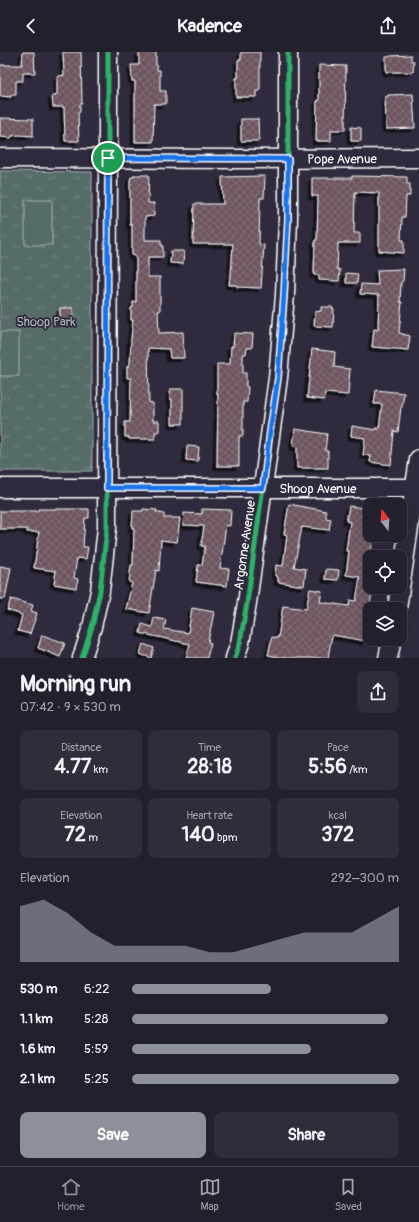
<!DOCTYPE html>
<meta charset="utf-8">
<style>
body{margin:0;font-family:Pangolin,sans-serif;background:#2f2d3a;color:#f1f3f6;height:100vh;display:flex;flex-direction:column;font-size:15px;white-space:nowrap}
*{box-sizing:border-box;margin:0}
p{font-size:13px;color:#a3a3aa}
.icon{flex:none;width:22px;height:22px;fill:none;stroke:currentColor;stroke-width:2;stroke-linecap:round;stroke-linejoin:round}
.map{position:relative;height:606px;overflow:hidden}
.details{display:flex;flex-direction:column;background:#23202e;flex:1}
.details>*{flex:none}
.needle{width:26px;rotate:343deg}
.tools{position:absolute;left:363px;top:446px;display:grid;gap:8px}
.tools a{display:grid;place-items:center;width:44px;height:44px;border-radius:8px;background:#23202e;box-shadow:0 4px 16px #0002,0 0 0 1px #403e4a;font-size:20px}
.pin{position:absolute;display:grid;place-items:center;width:34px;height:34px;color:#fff;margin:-17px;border:2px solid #fff;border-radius:50%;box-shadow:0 1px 4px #0007}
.round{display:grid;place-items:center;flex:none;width:42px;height:42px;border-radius:8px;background:#2f2d3a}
.summary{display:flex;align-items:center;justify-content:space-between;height:68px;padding:0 20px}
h1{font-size:22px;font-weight:700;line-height:30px}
.metrics{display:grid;grid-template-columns:repeat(3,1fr);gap:6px;height:68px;padding:4px 20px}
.metrics div{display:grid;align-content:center;border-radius:8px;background:#2f2d3a;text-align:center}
.metrics b{font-size:20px;font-weight:700}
.metrics small{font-size:11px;font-weight:400}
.metrics p{font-size:11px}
.chart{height:112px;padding:8px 20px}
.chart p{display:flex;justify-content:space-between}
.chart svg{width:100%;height:72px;margin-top:4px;fill:#8c9099;opacity:.7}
.action{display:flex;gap:8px;margin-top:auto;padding:8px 20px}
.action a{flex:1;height:46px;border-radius:8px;background:#8c9099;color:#fff;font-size:16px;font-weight:700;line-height:46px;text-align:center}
.action a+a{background:#2f2d3a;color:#f1f3f6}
ul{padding:0 20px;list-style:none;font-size:13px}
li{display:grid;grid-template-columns:64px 48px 1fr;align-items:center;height:30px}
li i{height:10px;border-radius:5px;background:#8c9099}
header{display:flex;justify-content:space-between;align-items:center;height:52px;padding:0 20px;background:#23202e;font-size:18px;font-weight:700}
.tabs{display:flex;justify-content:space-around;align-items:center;height:56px;border-top:1px solid #403e4a;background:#23202e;font-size:11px;color:#a3a3aa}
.tabs a{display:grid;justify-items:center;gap:2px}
.tabs .selected{color:#8c9099}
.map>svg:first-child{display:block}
.park{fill:url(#park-tufts);stroke:#aab6b4}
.pitch{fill:#566c68;stroke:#aab6b4}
.building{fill:url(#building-cross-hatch);stroke:#fff;filter:url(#shadow)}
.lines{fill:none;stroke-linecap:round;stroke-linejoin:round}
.minor-casing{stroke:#fff;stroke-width:21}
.minor{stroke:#2f2a3d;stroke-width:18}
.cycleway-casing{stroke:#2f2a3d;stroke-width:8}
.cycleway{stroke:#2db169;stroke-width:5}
.route-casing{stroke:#fff;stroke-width:8}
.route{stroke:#1a73e8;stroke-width:5}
.labels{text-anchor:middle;stroke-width:3.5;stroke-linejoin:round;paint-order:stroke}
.street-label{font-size:13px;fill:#fff;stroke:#2f2a3d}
.park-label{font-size:13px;fill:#aab6b4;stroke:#2f2a3d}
</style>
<header><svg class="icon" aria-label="back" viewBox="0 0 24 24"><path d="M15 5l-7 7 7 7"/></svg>Kadence<svg class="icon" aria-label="share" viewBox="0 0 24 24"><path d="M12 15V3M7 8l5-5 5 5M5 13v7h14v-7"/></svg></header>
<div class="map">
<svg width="419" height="606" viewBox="0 0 419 606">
<defs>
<pattern id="park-tufts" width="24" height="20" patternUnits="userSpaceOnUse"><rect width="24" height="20" fill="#566c68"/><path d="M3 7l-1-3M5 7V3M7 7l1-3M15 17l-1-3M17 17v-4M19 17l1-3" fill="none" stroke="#6f827f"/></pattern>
<pattern id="building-cross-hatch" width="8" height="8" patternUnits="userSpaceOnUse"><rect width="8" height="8" fill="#6e5660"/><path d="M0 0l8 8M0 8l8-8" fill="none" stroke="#846f78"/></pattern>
<filter id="shadow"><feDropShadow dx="-3.5" dy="3.5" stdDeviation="0" flood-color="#0009"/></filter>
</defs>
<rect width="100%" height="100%" fill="#2f2a3d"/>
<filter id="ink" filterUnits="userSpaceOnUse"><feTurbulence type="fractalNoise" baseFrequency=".025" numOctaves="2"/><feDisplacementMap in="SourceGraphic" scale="8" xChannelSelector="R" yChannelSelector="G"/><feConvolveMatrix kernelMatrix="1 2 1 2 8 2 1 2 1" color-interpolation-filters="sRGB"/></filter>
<g filter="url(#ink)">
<path class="park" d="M0 119 92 120V419H0Z"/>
<path class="pitch" d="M25 148H52V193H25Z
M0 280H19V324H0Z"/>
<path class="building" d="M23 0H34L35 21H23V29H16V43H11V45L0 44V13H22Z
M63 0H81L82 52H80V60L78 61 79 89H65L64 55H53L52 44H56V43H57V25H59V24L64 23Z
M139 0H156V13H157V18H160V39H166V52H154L153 90H135V29H132L131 13H139Z
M241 0H260V39H256V45H236V26H238V8H241Z
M411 3V9H414L413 20H386V5H389L390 4Z
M319 13 346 14 345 78H331V89H316L317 49H319Z
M413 42 415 76 386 77 385 45H387L388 43Z
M0 66 33 67V84L19 83 12 84 11 86 0 85Z
M241 67H258L259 89H241Z
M351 75 361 76V89H351Z
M134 123H149L148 151H154V164L145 165V188H161V193H163V205H148V225H160V259H158L159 281 183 280 184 306H170L169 297 148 296 149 351H153V369H159V380H155V387H129V385H125V370H130L131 326H127V314H129V312H130L131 287 133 268H131V256H133V250H136V204L132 203V173H130V129L131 125H134Z
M265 124 264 146H260L259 192 264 193 261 236 237 235V233H229L230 223H231L233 192H193L194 152H223L222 125Z
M352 124 407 125V132H410V144H406V145L405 165H402L401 188H404V201L379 199V141L355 140 354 181H360V191H338L337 217 340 218 339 229 319 228V223H314L315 188H317L318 144H312V126H352Z
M171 199H184L183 212 170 211Z
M404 217 403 229 401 230 400 250H402L399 281 410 284 408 298 372 295 374 277 378 278 379 243 360 242 361 232 378 233 377 218Z
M346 221 358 222 357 231H346Z
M321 255H332V257H334L333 275 314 274 315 260 321 259Z
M60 256H73V271H60Z
M234 281 253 282 252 296H247L246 302H243V321H246V335H248L247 350H243V384H239V414H217L218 342H217V312H230L231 294 233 295Z
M312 297 335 300 334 315 350 317 348 343 325 341 324 348 307 346Z
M170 337H183V372H172V347H170Z
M376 338 404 341 402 355H401L398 380 394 379 391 413 370 410 371 404 363 403 365 386 351 384 352 374 376 378V376L379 377 382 352H374Z
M295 377 327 382 325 399H328V416H297V395L293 394Z
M187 394 199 395 198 409 186 408Z
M289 452 326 459V466L331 467 329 478 302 475 294 515 306 517 304 534 278 530V525L275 524 276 513 283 514 287 483 284 482Z
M349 454 370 457V483H374L370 505V541H372L367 571H368V573H370V588L366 587V589L332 583 328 606H284L268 603 272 585 278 586 283 554 306 557 310 537 322 539 320 550 349 554 350 548 356 549 360 525 346 523 349 499H346L350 470 346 469Z
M38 457H89V466H85L83 495H88L86 507 77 506 74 526 78 527 76 536 54 532 56 519 34 516 39 480H27V477H0V459H38Z
M143 457 157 458 156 460H159V461L164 462V466H180L177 490 161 488 159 519 156 518 149 561 126 557 132 531 129 530 131 513H133L134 476H132L133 459H143Z
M202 457 231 458 230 474 226 473 220 516 229 517 227 534 196 530 198 513H202L205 494H201L204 474 183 473 184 461 202 462Z
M0 514 11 516 5 547H0Z
M326 517 339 518 338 528 325 527Z
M11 547 33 553 31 559 37 561 30 582 18 579 22 563 7 558Z
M192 556 214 560 208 590 211 591 207 606H186L190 592 140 581 142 572 152 575 154 566 166 568 164 577 188 581Z
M42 583 65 591 60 605 38 596Z
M143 592 154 596 151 606 140 602Z"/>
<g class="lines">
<defs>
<g id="minor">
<path id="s1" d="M0 106 241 107 419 106"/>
<path id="s2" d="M0 436H419"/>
<path d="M397 557 419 407"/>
<path d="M82 606 92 575 100 539 107 476 108 106V0"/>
<path d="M235 606 240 591 247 551 278 326 285 243 288 167V0"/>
<path d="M388 606 392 587"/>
</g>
</defs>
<use href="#minor" class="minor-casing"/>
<use href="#minor" class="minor"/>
<defs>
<path id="cycleway" d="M82 606 92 575 100 539 107 476 108 106V0
M235 606 240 591 247 551 278 326 285 243 288 167V0"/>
</defs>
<use href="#cycleway" class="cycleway-casing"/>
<use href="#cycleway" class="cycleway"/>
</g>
</g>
<g class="lines" filter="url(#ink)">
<defs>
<path id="route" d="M108 106 288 107V167L284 243 278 326 270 379 263 436H107Z"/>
</defs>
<use href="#route" class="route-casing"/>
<use href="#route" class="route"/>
</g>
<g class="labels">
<g class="street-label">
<text dy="5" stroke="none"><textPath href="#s1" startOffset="342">Pope Avenue</textPath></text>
<text dy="5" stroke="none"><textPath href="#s2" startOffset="318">Shoop Avenue</textPath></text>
<text transform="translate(244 493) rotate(-82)" y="5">Argonne Avenue</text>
</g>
<g class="park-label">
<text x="46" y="274">Shoop Park</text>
</g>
</g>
</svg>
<div class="tools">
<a><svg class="needle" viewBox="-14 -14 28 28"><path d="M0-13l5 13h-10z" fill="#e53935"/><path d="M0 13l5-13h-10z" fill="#a3a3aa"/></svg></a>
<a><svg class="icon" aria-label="locate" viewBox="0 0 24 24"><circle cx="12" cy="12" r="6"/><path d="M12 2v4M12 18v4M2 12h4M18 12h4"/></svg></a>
<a><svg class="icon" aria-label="layers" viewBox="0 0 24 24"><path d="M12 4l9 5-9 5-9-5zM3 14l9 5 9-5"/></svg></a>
</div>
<div class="pin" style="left:108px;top:106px;background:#1e9e55"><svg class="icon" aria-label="arrive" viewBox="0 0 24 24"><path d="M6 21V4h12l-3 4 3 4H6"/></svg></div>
</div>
<section class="details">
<div class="summary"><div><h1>Morning run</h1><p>07:42 · 9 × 530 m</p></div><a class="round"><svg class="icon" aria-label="share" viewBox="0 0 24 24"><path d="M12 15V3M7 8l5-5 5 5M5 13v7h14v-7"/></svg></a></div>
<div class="metrics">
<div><p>Distance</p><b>4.77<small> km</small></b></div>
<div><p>Time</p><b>28:18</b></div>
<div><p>Pace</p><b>5:56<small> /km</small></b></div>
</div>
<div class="metrics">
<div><p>Elevation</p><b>72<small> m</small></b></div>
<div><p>Heart rate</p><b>140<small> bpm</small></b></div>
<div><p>kcal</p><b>372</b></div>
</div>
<div class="chart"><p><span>Elevation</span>292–300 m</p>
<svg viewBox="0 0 160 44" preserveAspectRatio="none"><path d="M0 44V10L10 6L20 14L30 26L40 34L50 34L60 34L70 34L80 38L90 38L100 34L110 30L120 26L130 26L140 26L150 18L160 10V44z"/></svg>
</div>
<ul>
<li><b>530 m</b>6:22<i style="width:52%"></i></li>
<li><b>1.1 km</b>5:28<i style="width:96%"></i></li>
<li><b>1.6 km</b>5:59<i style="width:67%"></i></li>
<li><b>2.1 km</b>5:25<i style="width:100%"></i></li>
</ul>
<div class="action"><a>Save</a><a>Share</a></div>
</section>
<nav class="tabs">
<a class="selected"><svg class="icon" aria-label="home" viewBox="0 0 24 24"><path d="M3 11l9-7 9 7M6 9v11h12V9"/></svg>Home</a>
<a><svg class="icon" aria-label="map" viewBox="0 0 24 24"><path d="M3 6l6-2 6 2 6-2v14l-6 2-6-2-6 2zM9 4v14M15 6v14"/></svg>Map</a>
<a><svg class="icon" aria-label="saved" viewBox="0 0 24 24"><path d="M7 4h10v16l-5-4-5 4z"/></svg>Saved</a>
</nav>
